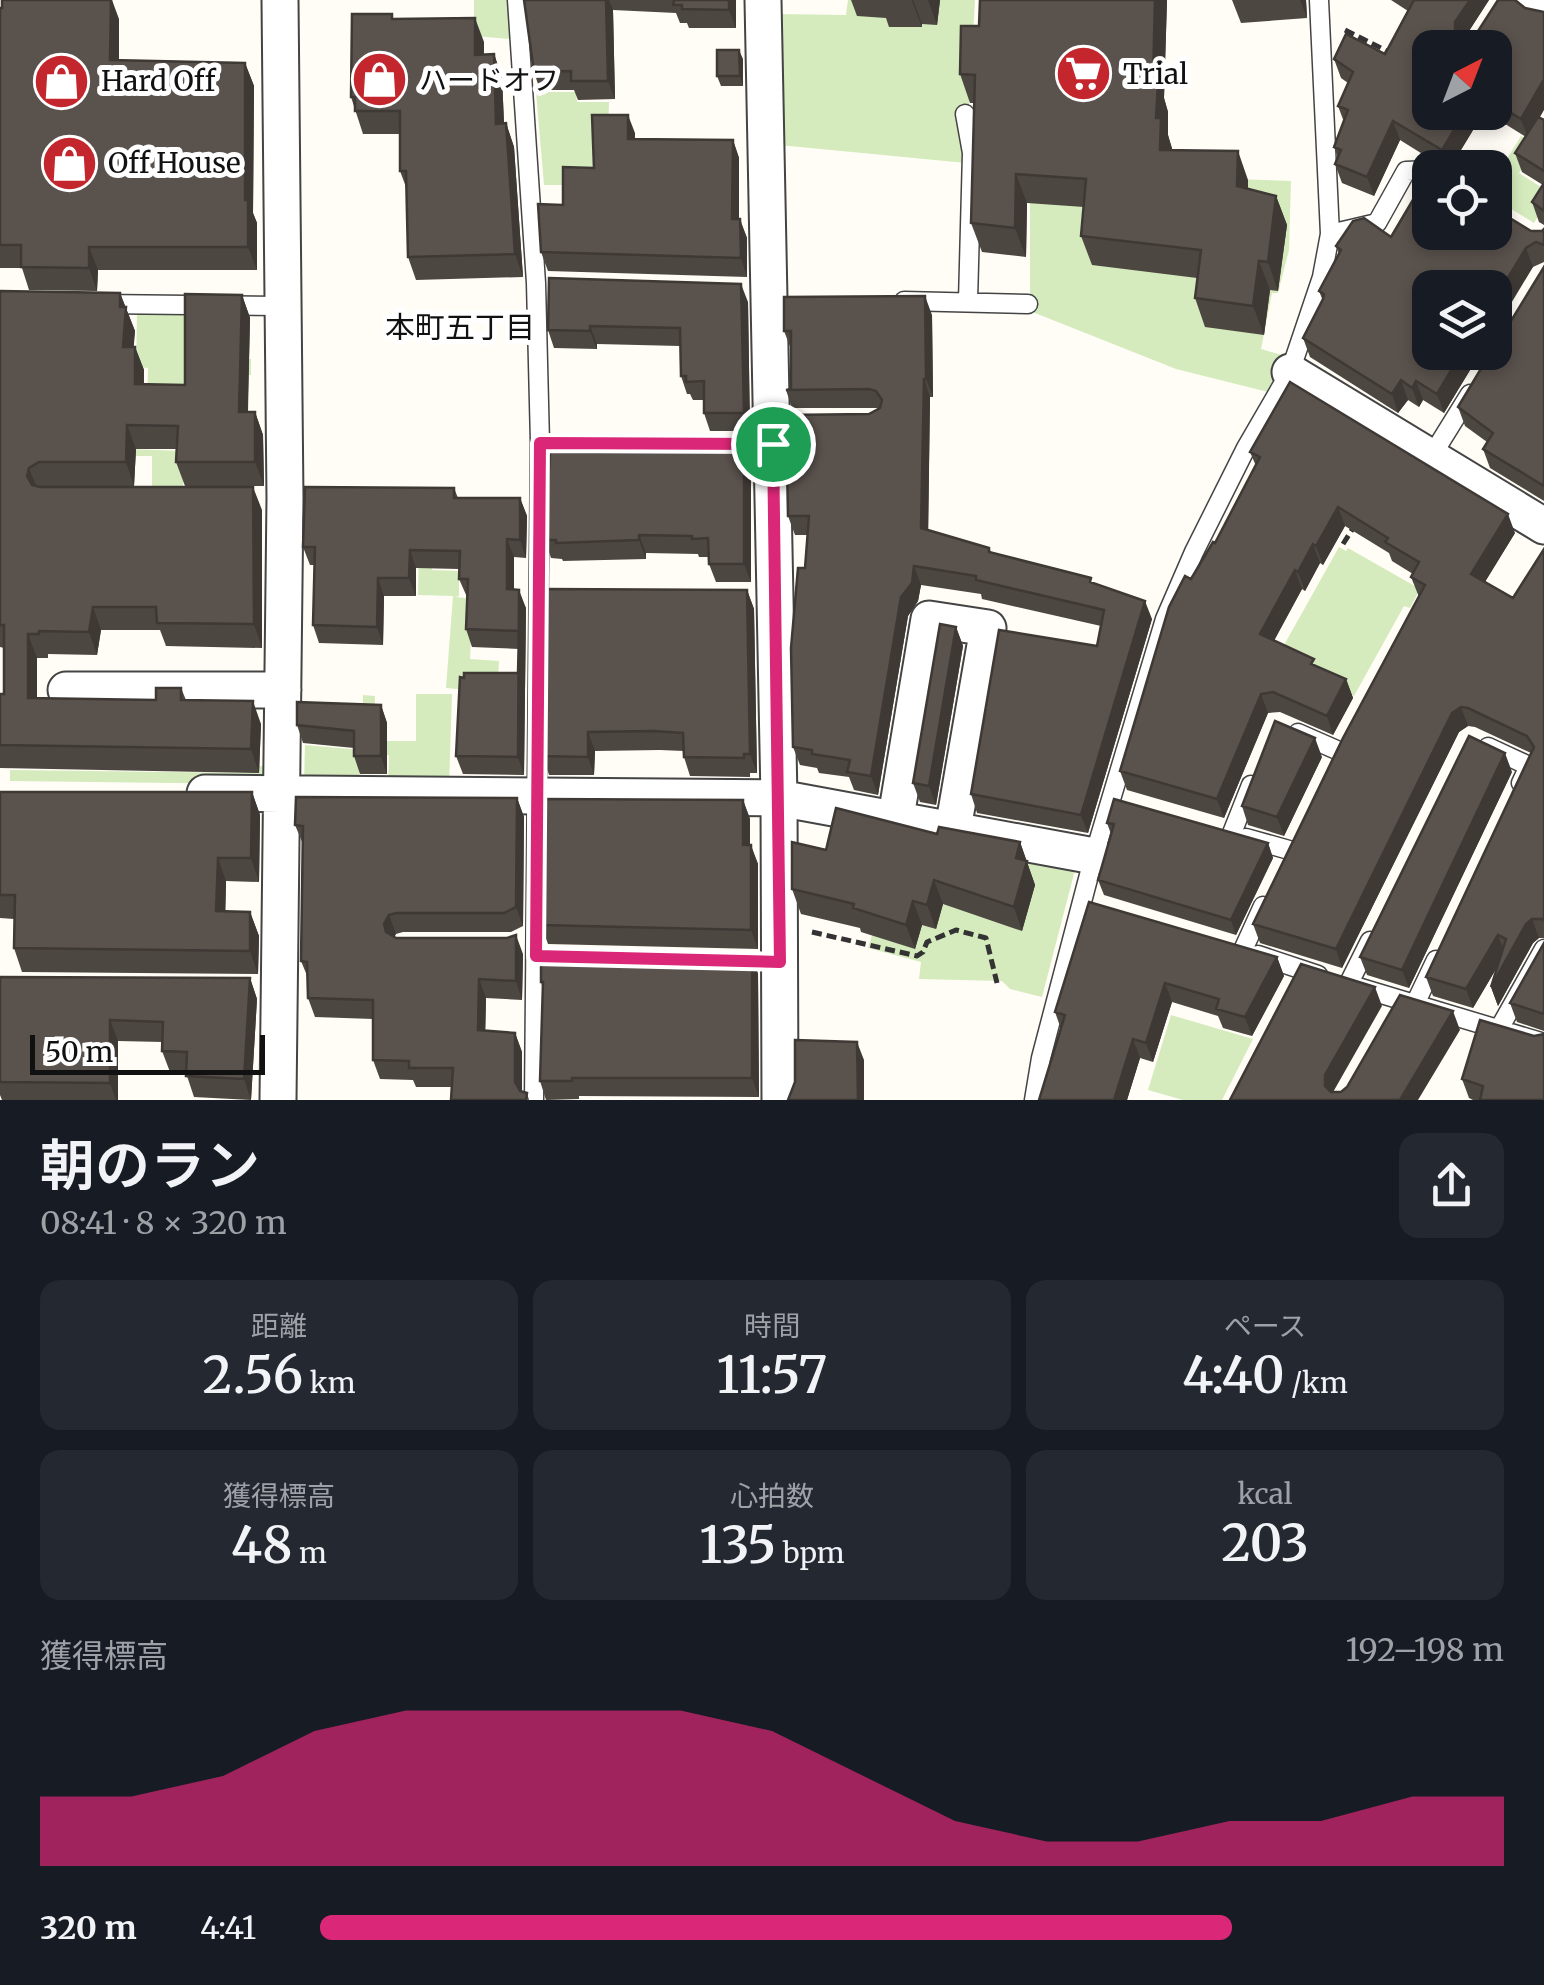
<!DOCTYPE html>
<html lang="ja">
<meta charset="utf-8">
<style>
body{margin:0;font-family:Merriweather,"Noto Sans JP",serif;background:#242831;color:#f1f3f6;height:100vh;display:flex;flex-direction:column;font-size:38px;white-space:nowrap}
*{box-sizing:border-box;margin:0}
p{font-size:32px;color:#9ea1a6}
.icon{flex:none;width:55px;height:55px;fill:none;stroke:currentColor;stroke-width:2;stroke-linecap:round;stroke-linejoin:round}
.map{position:relative;height:1100px;overflow:hidden}
.panel{display:flex;flex-direction:column;background:#171b24;flex:1}
.panel>*{flex:none}
.needle{width:65px;rotate:42deg}
.buttons{position:absolute;left:1412px;top:30px;display:grid;gap:20px}
.buttons a{display:grid;place-items:center;width:100px;height:100px;border-radius:20px;background:#171b24;box-shadow:0 5px 15px #0003;font-size:50px}
.scale{position:absolute;left:30px;bottom:25px;width:235px;box-sizing:border-box;padding-left:10px;border:5px solid #111;border-top:0;font-size:28px;line-height:35px;white-space:nowrap;color:#111;-webkit-text-stroke:8px #fff;paint-order:stroke}
.pin{position:absolute;display:grid;place-items:center;width:85px;height:85px;color:#fff;margin:-42px;border:5px solid #fff;border-radius:50%;box-shadow:0 2px 10px #0007}
.round{display:grid;place-items:center;flex:none;width:105px;height:105px;border-radius:20px;background:#242831}
.headline{display:flex;align-items:center;justify-content:space-between;height:170px;padding:0 40px}
h1{font-size:55px;font-weight:600;line-height:75px}
.stats{display:grid;grid-template-columns:repeat(3,1fr);gap:15px;height:170px;padding:10px 40px}
.stats div{display:grid;align-content:center;border-radius:20px;background:#242831;text-align:center}
.stats b{font-size:50px;font-weight:600}
.stats small{font-size:28px;font-weight:400}
.stats p{font-size:28px}
.chart{height:280px;padding:20px 40px}
.chart p{display:flex;justify-content:space-between}
.chart svg{width:100%;height:180px;margin-top:10px;fill:#db2777;opacity:.7}
ul{padding:0 40px;list-style:none;font-size:32px}
li{display:grid;grid-template-columns:160px 120px 1fr;align-items:center;height:75px}
li i{height:25px;border-radius:12px;background:#db2777}
.map>svg:first-child{display:block}
.green{fill:#d5ebbd}
.lines{fill:none;stroke-linecap:round;stroke-linejoin:round}
.service-casing{stroke:#444;stroke-width:21}
.minor-casing{stroke:#444;stroke-width:39}
.path{stroke:#333;stroke-width:5;stroke-dasharray:10 5;stroke-linecap:butt}
.service{stroke:#fff;stroke-width:18}
.minor{stroke:#fff;stroke-width:35}
.wall{fill:#4d4742}
.shaded-wall{fill:#3f3936}
.building{fill:#5a524d;stroke:#3f3936;stroke-width:2.5}
.route-casing{stroke:#fff;stroke-width:20}
.route{stroke:#db2777;stroke-width:12}
.labels{text-anchor:middle;stroke-width:10;stroke-linejoin:round;paint-order:stroke}
.poi-label{font-size:28px;fill:#111;stroke:#fff;text-anchor:start}
.neighbourhood-label{font-size:30px;fill:#111;stroke:#fff}
</style>
<div class="map">
<svg width="1544" height="1100" viewBox="0 0 1544 1100">
<rect width="100%" height="100%" fill="#fffdf5"/>
<path class="green" d="M474 0H507L511 39 474 36Z
M848 0H975L969 105 982 107 966 163 779 145 775 14 846 15Z
M536 92H576L577 102H609L608 136 617 185H544Z
M1544 132 1519 173 1544 189V207L1534 223 1495 199V178L1521 136 1527 139Z
M1030 172 1291 181 1289 250 1278 293H1272L1261 349 1282 355 1268 392 1176 369 1030 311Z
M137 313 193 314 194 357 251 359V375L192 374V405L147 404 148 368 136 367Z
M126 449 184 451 183 489 152 488V456H135Z
M419 543H432V570L459 571V596L456 597 473 599 470 659 499 661 498 678 481 691 446 688 453 596 418 595Z
M1339 547 1346 551 1348 548 1420 589 1410 608 1404 606 1354 696 1279 654Z
M416 694H452L449 786 388 787 389 755 360 759 359 785 304 784 305 745 362 750 363 695 375 696 374 741H416Z
M248 766H266V784L10 781V770L247 773Z
M950 837 1076 866 1042 997 1010 989 1002 981 919 979 921 962 868 948 892 871Z
M1171 1015 1253 1039 1222 1100H1183L1148 1090Z"/>
<g class="lines">
<defs>
<path id="service" d="M517 0 536 283 540 443 534 1100
M965 114 972 153 968 301
M1330 234 1377 223 1406 171 1430 170
M904 301 1028 304
M100 304 284 306
M1431 457 1470 394
M1298 733 1339 751
M1488 747 1529 766 1521 783
M1232 833 1251 785
M1246 838 1289 850
M1243 950 1263 906
M1258 955 1318 975
M1348 985 1370 941
M1358 987 1544 1043
M1415 1004 1436 960
M1499 1029 1544 949
M1034 1100 1041 1058 1094 856 1165 619 1194 552 1246 448 1290 372 1322 277 1330 234 1319 0"/>
<path id="minor" d="M763 0 779 798 780 1100
M1530 0 1544 10
M1290 372 1544 526
M66 690H283
M205 793 779 798 1094 856
M896 817 929 619 988 628 953 829
M278 1100 285 498 280 0"/>
</defs>
<use href="#service" class="service-casing"/>
<use href="#minor" class="minor-casing"/>
<path class="path" d="M1345 30 1393 54
M1343 544 1355 525
M812 932 917 956 923 952 927 942 956 930 986 938 997 983"/>
<use href="#service" class="service"/>
<use href="#minor" class="minor"/>
</g>
<path class="wall" d="M524 0H736V28H689L687 23H680L676 13 613 10 615 99 578 100 574 90H540L534 72Z
M851 0H940L937 25 922 24V27H889L886 18 857 16Z
M1167 0 1164 98 1168 112V135L1172 150 1248 180V189L1276 196 1287 225 1278 291 1270 290 1264 335 1205 327 1195 298 1197 278 1092 265 1081 236 1084 207 1027 203 1026 257 982 252 971 223 974 103H970L960 74 979 26Z
M1232 0H1306L1307 18 1241 23Z
M1391 0H1489L1463 40 1473 39 1525 8 1540 118 1544 120V225L1539 222 1532 202 1543 185 1522 172 1515 153 1526 137 1486 112H1495V48L1430 112H1484L1450 168H1445L1400 140 1374 196 1342 183 1335 164 1338 158 1334 147 1344 122 1338 106 1348 83 1341 78 1334 59 1385 54 1408 11Z
M0 8 119 19V61L245 63 254 86 253 213 257 223V270H98L97 291 29 290 22 268H0Z
M394 19 484 42V54H494L502 77 504 123H506L514 147 523 277 416 280 408 257 406 187 400 171V134H363L351 97Z
M743 59V86H721L717 76Z
M635 133V139L733 140 739 158V219L747 238V277L548 271 541 252 563 205 594 168Z
M1544 229V262L1533 267 1430 352H1481L1444 413 1423 400 1419 407 1408 400 1398 413 1310 357 1303 338 1323 301 1319 291 1339 254 1336 246 1391 237 1542 231Z
M1544 267V501L1490 468 1483 449 1487 442 1465 426 1458 407Z
M0 291 120 293 135 331 133 347H135L144 370V384L185 385 242 295 250 318 248 412H255L263 435 264 486H185L176 462 177 449H136L134 486H47L44 487 262 510V648L166 646 160 630H101L97 655 48 654V658H37V698L156 700 181 688 186 700 261 724 259 773 0 768V694H4V648L0 647Z
M748 302 750 431H710L704 413V400H693L690 394H687L681 376 680 346 597 344V349L554 348 548 330Z
M932 315 933 397H930L928 530 989 548 991 552 1093 583 1152 619 1088 833 977 813 971 794 1097 646 1101 626 982 599 981 594 921 585 918 601 908 616 878 795 854 790 849 777 819 773 817 768 800 765 793 747 808 535H795L788 516 869 414 879 408H792L786 390 791 389V349L784 331Z
M1250 452 1515 533 1485 582 1513 598 1544 549V938H1539L1533 943 1498 1006 1491 987 1497 967 1473 1008 1433 996 1426 977 1531 753 1475 727 1468 726 1459 732 1342 968 1260 943 1253 924 1419 597 1411 577 1413 574 1392 561 1389 553 1345 526 1323 565 1320 563 1305 591 1302 589 1274 641 1317 666 1346 679 1353 698 1333 735 1280 712 1268 713 1224 818 1127 790 1120 771 1191 579 1215 543 1256 466Z
M751 456V582H716L709 564V557H699L698 554 646 553V559L563 561 562 559 551 558 545 540Z
M454 488 458 498H520L527 516 526 558 514 557V590L526 608 524 775 463 774 456 756 518 673 519 649 472 647 466 629 467 597 459 579V569L416 568V596H384L383 645 319 643 313 625 314 565H310L303 547Z
M747 590 754 609 757 773H750V777L690 776 684 757V751L660 750 595 751 594 775H549L543 756Z
M956 627 963 646 936 805 920 802 913 783Z
M381 705 387 723V774H360L354 756V748L303 743 297 725Z
M1322 757 1284 836 1248 825 1242 806Z
M1512 772 1409 988 1367 975 1360 957Z
M0 792H252L260 815 259 882 226 881 225 912H250L259 936 258 974 22 972 14 948V919L0 918Z
M517 798 524 817 523 926 511 932H403L396 934 394 937 523 954 522 1000 486 998 485 1031 515 1033 522 1052V1092L527 1093 529 1100 452 1087H416L413 1080 380 1079 373 1060V1019L315 1017 308 998V978L301 961 303 844 295 825Z
M743 800 750 819V845L758 864V949L548 944 541 925Z
M1107 823 1268 843 1273 858 1236 935 1104 895 1098 880 1111 834Z
M937 834 1020 842 1035 885 1022 931 943 904 936 929 922 925 915 949 861 932 860 928 801 914 792 889 826 850Z
M1089 902 1277 957 1284 976 1252 1036 1223 1028 1218 1016 1172 1002 1153 1062 1140 1058 1127 1100H1039L1061 1029 1055 1012Z
M1544 943V1031L1517 1022 1510 1003Z
M752 955 758 974 759 1097 579 1096V1099L546 1100 540 1081 543 989 541 982Z
M0 977 250 978 257 999 251 1100 194 1097 186 1073 170 1072 162 1051 163 1042 118 1041V1100H2L0 1095Z
M1534 1036 1544 1100H1473L1469 1098 1462 1079Z"/>
<path class="shaded-wall" d="M111 0H112L119 19V84L110 60Z
M606 0H609L613 10 615 99 608 81Z
M729 0H736V28L729 10Z
M913 0 922 24V27L912 1Z
M928 0H940L937 25Z
M1155 0H1167L1164 98 1168 112V135L1172 148 1171 179 1160 150 1153 80Z
M1300 0H1306L1307 18Z
M1470 0H1489L1462 42 1455 34V22Z
M475 18 484 42 483 78 475 55Z
M739 50 743 59V86L740 76Z
M494 54 502 77 505 147 496 124Z
M245 63 254 86 253 213 257 223V270L248 247 245 200Z
M1544 79V110L1528 138 1521 119Z
M1465 112H1484L1450 168H1448L1442 150Z
M628 115 635 133V157L628 139Z
M1393 121 1400 140 1374 196 1367 177Z
M506 123 514 147 523 277 515 254Z
M733 140 739 158V238L732 219Z
M1238 151 1248 180V216L1237 186Z
M1016 174 1027 203 1026 257 1015 228Z
M1276 196 1287 225 1278 291 1268 262Z
M740 219 747 238V277L741 258Z
M89 247 98 270 97 291 89 268Z
M1526 248 1533 267 1495 330V299Z
M1259 261 1270 290 1264 335 1253 306Z
M741 284 748 302 750 431 744 413Z
M120 293 135 331 132 370 123 347Z
M242 295 250 318 247 435 239 412Z
M925 296 932 315 933 397 926 379Z
M590 326 597 344V349L590 331Z
M135 347 144 370 143 407 135 384Z
M1462 352H1481L1444 413 1437 394Z
M924 379 930 397 928 547 921 528Z
M1401 380 1408 400 1398 413 1392 394Z
M1416 381 1423 400 1419 407 1412 388Z
M255 412 263 435 264 486 255 462Z
M127 425 136 449 134 486 126 462Z
M744 438 751 456V582L744 564Z
M29 468 38 491 36 499 27 476Z
M253 487 262 510V648L254 624Z
M520 498 527 516 526 558 520 540Z
M1338 507 1345 526 1323 565 1316 546Z
M1508 514 1515 533 1478 593 1471 574Z
M639 535 646 553V559L639 540Z
M507 539 514 557V608L507 589Z
M1313 544 1320 563 1305 591 1298 572Z
M410 550 416 568V596L409 578Z
M914 566 921 585 918 601 908 616 878 795 871 776 901 597Z
M1295 570 1302 589 1267 653 1260 634Z
M378 578 384 596 383 645 377 627Z
M519 590 526 608 524 775 518 757Z
M747 590 754 609 757 773 750 754Z
M1145 601 1152 619 1088 833 1081 815Z
M93 607 101 630 97 655 89 632Z
M956 627 963 646 936 805 929 786Z
M28 634 37 658V721L28 698Z
M1346 679 1353 698 1333 735 1327 716Z
M1261 694 1268 713 1224 818 1217 799Z
M253 701 261 724 259 773 251 749Z
M381 705 387 723V774L381 756Z
M1461 707 1468 726 1459 732 1342 968 1336 949 1452 713Z
M588 732 595 751 594 775 588 757Z
M1315 738 1322 757 1284 836 1277 817Z
M1505 753 1512 772 1409 988 1402 970Z
M252 792 260 815 259 882 251 858Z
M517 798 524 817 523 926 516 907Z
M743 800 750 819V864L743 845Z
M1020 842 1035 885 1022 931 1014 907 1016 858Z
M1268 843 1273 858 1236 935 1231 920Z
M751 845 758 864V949L751 930Z
M218 858 226 881 225 935 216 911Z
M934 880 943 904 936 929 927 905Z
M913 901 922 925 915 949 906 925Z
M250 912 259 936 258 974 250 951Z
M389 915 396 934 391 943 384 924Z
M1532 919 1539 938 1533 943 1498 1006 1491 987 1526 924Z
M516 935 523 954 522 1000 516 981Z
M1498 935 1505 954 1473 1008 1466 989Z
M752 955 758 974 759 1097 752 1078Z
M1277 957 1284 976 1252 1036 1245 1017Z
M250 978 257 999 251 1100 244 1079Z
M479 979 486 998 485 1049 478 1030Z
M1165 983 1172 1002 1153 1062 1146 1043Z
M1375 987 1382 1006 1332 1094 1325 1086V1075Z
M1453 1011 1460 1030 1418 1100H1400Z
M110 1020 118 1041V1100H116L110 1083Z
M515 1033 522 1052V1100L515 1082Z
M1133 1039 1140 1058 1127 1100H1114Z
M857 1042 864 1060V1100H858Z"/>
<path class="building" d="M2 0H111L110 60 245 63V200H248V247H89V268L21 267V245H0V8H2Z
M524 0H606L608 81H571V71L534 72Z
M674 0H729V10L682 9V5H673Z
M980 0H1155L1153 80 1158 82 1156 118H1161L1160 150 1238 151 1237 186 1276 196 1268 262 1259 261 1253 306 1195 298 1201 250 1081 236 1086 179 1016 174 1015 228 971 223 975 75 960 74 961 26H979Z
M1414 0H1470L1455 22V34L1460 40 1473 39 1498 0H1515L1525 8 1544 12V79L1521 119 1495 103V48H1430V112H1465L1442 150 1393 121 1367 177 1335 164 1341 150 1334 147 1348 110 1338 106 1353 72 1334 59 1346 34 1385 54Z
M352 14H392V19L475 18V55L494 54 496 124 506 123 515 254 408 257 406 171H400V111H355V97H351Z
M717 50H739L740 76H717Z
M592 115H628V139L733 140 732 219H740L741 258 541 252 538 204 563 205V167L594 168Z
M1538 117 1544 120V171L1515 153Z
M1430 171V232H1495V209L1531 231H1542L1544 229V245L1536 242 1526 248 1495 299V288H1430V352H1462L1437 394 1416 381 1412 388 1401 380 1392 394 1303 338 1323 299 1324 294 1319 291 1341 250 1336 246 1353 221 1364 218 1391 237Z
M1544 183V211L1532 202Z
M1544 267V486L1483 449 1493 433 1458 407 1491 352H1495V347Z
M549 278 741 284 744 413H704V381L686 382V376H681L680 328 590 326V331L548 330Z
M0 291 120 293V307H126L123 347H135V384L185 385V294L242 295 239 412H255V462H176L178 426 127 425 126 462H39L29 468 27 476 32 485 40 487H253L254 624 157 623 156 607H93L89 632 39 631V634H28V698L156 700V688H181V700L253 701 251 749 0 745V694H4V625H0Z
M925 296 926 379H924L921 528 989 548V552L1091 578 1090 582 1145 601 1081 815 971 794 999 630 1097 646 1104 610 976 580V576L914 566 912 583 901 597 871 776 847 772 850 760 812 754V750L793 747 791 648 798 568H805L809 516H788L786 415 869 414 880 408 882 400 876 391 869 389 786 390 791 389V331H784V297Z
M1290 382 1508 514 1471 574 1513 598 1544 549V920L1542 919H1532L1526 924 1491 987 1506 939 1498 935 1466 989 1426 977 1534 747 1527 736 1468 708 1461 707 1452 713 1336 949 1253 924 1343 738 1425 585 1411 577 1419 562 1385 542 1388 538 1338 507 1316 546 1313 544 1298 572 1295 570 1260 634 1314 659 1311 664 1346 679 1327 716 1273 692 1261 694 1217 799 1120 771 1169 607 1185 576 1191 579 1213 542 1215 543 1260 457 1250 452Z
M551 437 744 438V564H709L708 538 692 539V536L639 535V540L556 543V540H545Z
M305 487 454 488V498H520V540L507 539V589L519 590 518 757 456 756 460 677 464 678V673H518L519 631 466 629 468 579H459L460 551 410 550 409 578H378L377 627 313 625 315 547H303Z
M544 589 747 590 750 754H744V758L684 757 683 733 653 731 588 732V757L543 756Z
M940 624 956 627 929 786 913 783Z
M297 702 381 705V756H354V731L297 725Z
M1275 721 1315 738 1277 817 1242 806Z
M1469 736 1505 753 1402 970 1360 957Z
M0 792H252L251 858H218L216 911 250 912V951L14 948 15 895H0Z
M296 797 517 798 516 907 504 913H396L389 915 384 924 386 932 396 938H507L516 935V981L479 979 478 1030 515 1033V1082L520 1091 527 1093 526 1100H451L453 1068H409V1061L373 1060V1000L308 998 307 962 301 961 303 826 295 825Z
M542 799 743 800V845H751V930L541 925Z
M1114 799 1268 843 1231 920 1098 880 1114 824 1107 823Z
M836 808 937 834 939 827 1020 842 1016 858 1027 861 1014 907 934 880 927 905 913 901 906 925 853 908 854 904 792 889V842L826 850Z
M1089 902 1277 957 1245 1017 1216 1009 1219 999 1165 983 1146 1043 1133 1039 1114 1100H1039L1065 1015 1055 1012Z
M1544 943V1014L1510 1003Z
M541 950 752 955V1078H572V1081H540L543 982H541Z
M1301 964 1375 987 1325 1075V1086L1331 1092H1341L1347 1087 1400 995 1453 1011 1400 1100H1230Z
M0 977 250 978 244 1079 186 1076 187 1052 162 1051 163 1022 110 1020V1083L0 1082Z
M1480 1020 1534 1036 1544 1034V1100H1480L1483 1086 1462 1079Z
M795 1040 857 1042 858 1100H788L795 1082Z"/>
<g class="lines">
<defs>
<path id="route" d="M540 443 773 444 780 962 536 956Z"/>
</defs>
<use href="#route" class="route-casing"/>
<use href="#route" class="route"/>
</g>
<defs>
<symbol id="supermarket-disc" viewBox="-11 -11 22 22"><circle r="9.5" fill="#c4262e" stroke="#fff"/><path d="M-6-5.5h2.5l.6 2H6L4.5 2H-2.5L-4.4-4H-6ZM-1.5 3.2a1.3 1.3 0 1 0 .1 0ZM3 3.2a1.3 1.3 0 1 0 .1 0Z" fill="#fff"/></symbol>
<symbol id="shop-disc" viewBox="-11 -11 22 22"><circle r="9.5" fill="#c4262e" stroke="#fff"/><path d="M-5-2.5h2.3a2.7 3.5 0 0 1 5.4 0H5L5.5 6h-11ZM-1.5-2.5h3a1.5 2.3 0 0 0-3 0Z" fill="#fff"/></symbol>
</defs>
<g fill-rule="evenodd">
<use href="#supermarket-disc" x="1052" y="42" width="63" height="63"/>
<use href="#shop-disc" x="348" y="48" width="63" height="63"/>
<use href="#shop-disc" x="30" y="50" width="63" height="63"/>
<use href="#shop-disc" x="38" y="132" width="63" height="63"/>
</g>
<g class="labels">
<g class="poi-label">
<text x="1123" y="84">Trial</text>
<text x="419" y="90">ハードオフ</text>
<text x="101" y="91">Hard Off</text>
<text x="108" y="173">Off House</text>
</g>
<g class="neighbourhood-label">
<text x="460" y="338">本町五丁目</text>
</g>
</g>
</svg>
<div class="buttons">
<a><svg class="needle" viewBox="-14 -14 28 28"><path d="M0-13l5 13h-10z" fill="#e53935"/><path d="M0 13l5-13h-10z" fill="#9ea1a6"/></svg></a>
<a><svg class="icon" aria-label="locate" viewBox="0 0 24 24"><circle cx="12" cy="12" r="6"/><path d="M12 2v4M12 18v4M2 12h4M18 12h4"/></svg></a>
<a><svg class="icon" aria-label="layers" viewBox="0 0 24 24"><path d="M12 4l9 5-9 5-9-5zM3 14l9 5 9-5"/></svg></a>
</div>
<div class="scale">50 m</div>
<div class="pin" style="left:773px;top:444px;background:#1e9e55"><svg class="icon" aria-label="arrive" viewBox="0 0 24 24"><path d="M6 21V4h12l-3 4 3 4H6"/></svg></div>
</div>
<section class="panel">
<div class="headline"><div><h1>朝のラン</h1><p>08:41 · 8 × 320 m</p></div><a class="round"><svg class="icon" aria-label="share" viewBox="0 0 24 24"><path d="M12 15V3M7 8l5-5 5 5M5 13v7h14v-7"/></svg></a></div>
<div class="stats">
<div><p>距離</p><b>2.56<small> km</small></b></div>
<div><p>時間</p><b>11:57</b></div>
<div><p>ペース</p><b>4:40<small> /km</small></b></div>
</div>
<div class="stats">
<div><p>獲得標高</p><b>48<small> m</small></b></div>
<div><p>心拍数</p><b>135<small> bpm</small></b></div>
<div><p>kcal</p><b>203</b></div>
</div>
<div class="chart"><p><span>獲得標高</span>192–198 m</p>
<svg viewBox="0 0 160 44" preserveAspectRatio="none"><path d="M0 44V27L10 27L20 22L30 11L40 6L50 6L60 6L70 6L80 11L90 22L100 33L110 38L120 38L130 33L140 33L150 27L160 27V44z"/></svg>
</div>
<ul>
<li><b>320 m</b>4:41<i style="width:77%"></i></li>
</ul>
</section>
